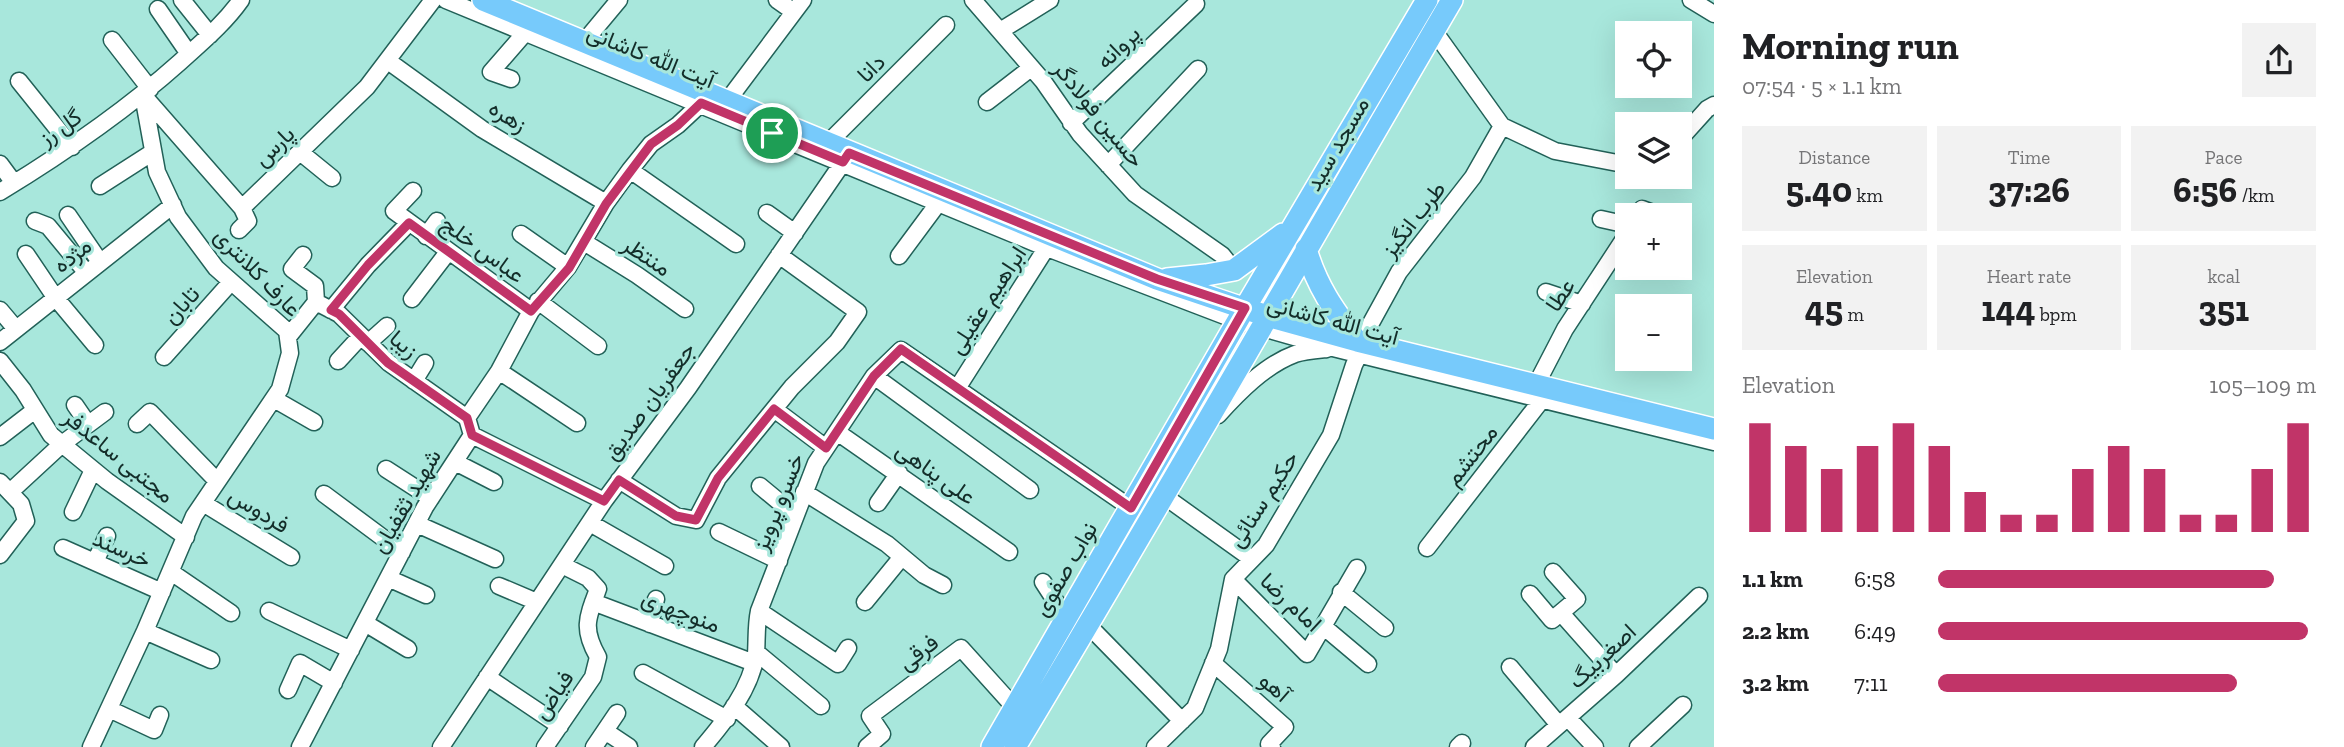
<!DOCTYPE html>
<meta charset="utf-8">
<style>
body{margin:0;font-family:"Zilla Slab",Vazirmatn,serif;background:#f2f2f2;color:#202124;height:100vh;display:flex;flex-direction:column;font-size:26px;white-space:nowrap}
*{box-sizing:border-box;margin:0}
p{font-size:23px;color:#757577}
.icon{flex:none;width:38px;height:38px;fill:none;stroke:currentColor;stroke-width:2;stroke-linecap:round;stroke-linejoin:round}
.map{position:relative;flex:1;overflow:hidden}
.panel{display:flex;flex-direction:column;background:#fff;width:630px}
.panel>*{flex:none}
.tools{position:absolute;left:1615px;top:21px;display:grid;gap:14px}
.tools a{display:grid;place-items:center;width:77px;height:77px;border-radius:0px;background:#fff;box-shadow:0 7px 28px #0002;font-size:35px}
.pin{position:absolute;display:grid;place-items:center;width:60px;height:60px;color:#fff;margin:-30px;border:4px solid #fff;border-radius:50%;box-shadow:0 2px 7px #0007}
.round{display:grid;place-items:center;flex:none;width:74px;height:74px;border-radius:0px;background:#f2f2f2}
.summary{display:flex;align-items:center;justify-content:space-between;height:119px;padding:0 28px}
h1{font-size:38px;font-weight:700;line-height:52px}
.metrics{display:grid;grid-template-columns:repeat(3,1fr);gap:10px;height:119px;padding:7px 28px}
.metrics div{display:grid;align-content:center;border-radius:0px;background:#f2f2f2;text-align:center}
.metrics b{font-size:35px;font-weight:700}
.metrics small{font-size:19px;font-weight:400}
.metrics p{font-size:19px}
.chart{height:196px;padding:14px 28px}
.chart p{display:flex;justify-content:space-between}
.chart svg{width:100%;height:126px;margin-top:7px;stroke:#c13468;stroke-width:6}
ul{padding:0 28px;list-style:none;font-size:23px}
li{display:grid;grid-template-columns:112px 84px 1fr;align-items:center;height:52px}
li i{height:18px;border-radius:9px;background:#c13468}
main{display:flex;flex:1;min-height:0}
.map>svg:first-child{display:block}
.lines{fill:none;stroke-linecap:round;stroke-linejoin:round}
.minor-casing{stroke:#226158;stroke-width:19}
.major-casing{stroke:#fff;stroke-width:24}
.minor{stroke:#fff;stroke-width:16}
.major{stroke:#77cafb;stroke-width:21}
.route-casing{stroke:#fff;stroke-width:14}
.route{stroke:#c13468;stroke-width:9}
.labels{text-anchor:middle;stroke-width:6;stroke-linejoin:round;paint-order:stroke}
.street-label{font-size:23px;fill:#132d29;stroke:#a8e7dc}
</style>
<main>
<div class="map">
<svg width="1714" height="747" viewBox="0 0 1714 747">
<rect width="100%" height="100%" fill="#a8e7dc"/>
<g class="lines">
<defs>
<path id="minor" d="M182 0 210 35
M446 0 1047 248 1238 321 1333 348 1714 442
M777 0 794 12
M973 0 1043 81 1080 134 1135 194 1222 255 1234 270
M1691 0 1714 14
M158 9 189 54
M1000 31 1050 0
M1434 31 1502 126 1555 151 1628 165
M112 40 150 89
M584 42 619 0
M388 61 482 129 606 203
M511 79 491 72 531 26
M19 81 72 147
M143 95 242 208 367 87 433 0
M728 100 803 0
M987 102 1031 68
M1071 123 1196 4
M1680 139 1707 109 1714 105
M827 144 946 25
M300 152 332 178
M0 164 14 183
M1108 165 1198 69
M630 170 736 244
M100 186 153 152
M413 191 394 211 531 311
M0 192C64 153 124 112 180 62 202 42 224 24 241 0
M767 213 795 233
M68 215 100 262
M1638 215 1642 209 1658 215
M1601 219 1628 225
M35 221 48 226 86 272
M239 230 248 221 242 208
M521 234 568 267
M426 236 437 221
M584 242 637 275 685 309
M26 254 55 297 95 345
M899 256 945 194
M1546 292 1582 304
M412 299 448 252
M538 301 598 346
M316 302 339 314 389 363 467 418
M0 310 16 329
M331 310 368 265 409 223
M288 337 316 302 315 286 292 269 303 255
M0 342 173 205
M368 343 387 326
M164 357 231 282
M0 361 23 390 51 435 107 481 186 537
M338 361 361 336
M499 371 577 423
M874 376 1030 490
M414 381 425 363
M1536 385 1565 329 1628 233
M958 387 1052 239
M274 399 314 422
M75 405 88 424
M774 409 826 448
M1218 415C1238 393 1265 365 1295 354 1304 351 1317 350 1327 349
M137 424 150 412 217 481
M837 432 1009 552
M472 435 604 501
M0 437 35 410
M455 462 494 482
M386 469 431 498
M619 480 676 516 696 520 718 478 792 387 837 342 858 312 779 255
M0 482 21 504 26 521 0 555
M760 486 795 515
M10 492 62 444 105 412
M804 492 887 544 924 575 943 585
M324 494 402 552
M1164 496 1252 559
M203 503 291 557
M878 503 899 473
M73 512 93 470
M590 523 665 566
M417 524 495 559
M719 532 779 561
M63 548 162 592
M1427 548 1547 393
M95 562 107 536
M171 572 231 613
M388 578 426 595
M1233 579 1307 654 1357 568
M1043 582 1067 619
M499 586 537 602
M1341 592 1385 628
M1530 594 1552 620 1577 599 1553 572
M593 602 754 663
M865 602 901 558
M269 611 351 650
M759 611 838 664 848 648
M1561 613 1616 675
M365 623 408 649
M650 624 656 599
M1088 625 1182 721
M1324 627 1368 664
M145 631 211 660
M756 652 821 706
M1213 663 1285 727 1269 744 1272 747
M1510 667 1559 725
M643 673 727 719
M487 677 560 726
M288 690 300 663 334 683
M734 706 781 747
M109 709 154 730 160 715
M1568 718 1595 747
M605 731 629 747
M91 747 145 631 194 516 280 389 290 353 287 331 216 268 178 217 157 172 143 95
M300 747 425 507 472 435 467 418 499 371 531 311 568 267 606 203 630 170 651 144 678 125 707 98
M441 747 604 501 688 388 848 155
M545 747 593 677 598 657C582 629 587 618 598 589L588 578 562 565
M594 747 617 713
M703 747C725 721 751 689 756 654 757 639 756 625 759 611L816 463 874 376 901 350 1131 508
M867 747 882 734 870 716 961 648 1015 708
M1155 747 1195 708 1219 649 1233 579 1266 545 1331 435 1354 365 1365 342 1371 323 1399 272 1473 177 1502 126
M1458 747 1462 743
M1534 747 1616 675 1699 596
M1638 747 1683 705"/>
<path id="major" d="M483 0 1157 279 1267 316 1357 341 1714 429
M1306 249C1317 287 1334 310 1357 341
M1167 279 1206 275 1234 270 1283 234
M992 747 1245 308 1427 0
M1015 747C1164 500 1306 249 1452 0"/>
</defs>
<use href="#minor" class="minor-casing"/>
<use href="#major" class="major-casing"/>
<use href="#minor" class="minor"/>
<use href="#major" class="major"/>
</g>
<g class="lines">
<defs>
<path id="route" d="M701 103 843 162 849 153 1157 279 1245 308 1131 508 901 349 874 376 826 448 774 409 718 478 696 520 676 516 619 480 604 501 472 435 467 418 388 363 339 314 331 310 368 265 409 223 531 311 569 268 606 204 651 144 678 125Z"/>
</defs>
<use href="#route" class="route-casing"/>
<use href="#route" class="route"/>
</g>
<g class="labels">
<g class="street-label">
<text transform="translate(1118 47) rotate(-44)" y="8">پروانه</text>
<text transform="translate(651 56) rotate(22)" y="8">آیت الله کاشانی</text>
<text transform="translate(871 68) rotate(-45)" y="8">دانا</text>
<text transform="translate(1099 114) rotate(51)" y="8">حسین فولادگر</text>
<text transform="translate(508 116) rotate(33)" y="8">زهره</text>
<text transform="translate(60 127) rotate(-35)" y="8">گل رز</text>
<text transform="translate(1337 144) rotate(-60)" y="8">مسجد سید</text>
<text transform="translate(274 146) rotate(-44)" y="8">پارس</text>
<text transform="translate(1413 219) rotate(-52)" y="8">طرب انگیز</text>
<text transform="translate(483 249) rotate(36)" y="8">عباس خلج</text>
<text transform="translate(72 255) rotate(-38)" y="8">مژده</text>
<text transform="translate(647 256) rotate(34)" y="8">منتظر</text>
<text transform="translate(258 272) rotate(46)" y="8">عارف کلانتری</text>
<text transform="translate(1560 295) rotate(-57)" y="8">عطا</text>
<text transform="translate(987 300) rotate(-57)" y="8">ابراهیم عقیلی</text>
<text transform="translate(181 305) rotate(-48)" y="8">تابان</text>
<text transform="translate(1333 320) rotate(15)" y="8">آیت الله کاشانی</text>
<text transform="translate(404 344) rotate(40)" y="8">زیبا</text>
<text transform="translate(649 401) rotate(-54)" y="8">جعفریان صدیق</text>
<text transform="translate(1471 455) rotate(-52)" y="8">محتشم</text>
<text transform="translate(119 456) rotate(39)" y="8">مجتبی ساعدفر</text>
<text transform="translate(936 473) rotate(35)" y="8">علی پناهی</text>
<text transform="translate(1263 499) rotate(-57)" y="8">حکیم سنائی</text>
<text transform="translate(406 501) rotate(-60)" y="8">شهید ثقفیان</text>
<text transform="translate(778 502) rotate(-68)" y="8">خسرو پرویز</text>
<text transform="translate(259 510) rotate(31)" y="8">فردوس</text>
<text transform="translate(122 549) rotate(24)" y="8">خرسند</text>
<text transform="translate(1065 569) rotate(-60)" y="8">نواب صفوی</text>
<text transform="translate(1291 602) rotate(43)" y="8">امام رضا</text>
<text transform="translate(681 611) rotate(21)" y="8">منوچهری</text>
<text transform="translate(918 652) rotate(-37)" y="8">فرقی</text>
<text transform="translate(1602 656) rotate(-43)" y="8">اصغربیگ</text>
<text transform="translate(1275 687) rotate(41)" y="8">آهو</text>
<text transform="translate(553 695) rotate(-56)" y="8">فیاض</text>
</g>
</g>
</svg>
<div class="tools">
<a><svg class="icon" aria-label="locate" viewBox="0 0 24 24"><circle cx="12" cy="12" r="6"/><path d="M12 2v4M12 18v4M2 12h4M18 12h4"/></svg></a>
<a><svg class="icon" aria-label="layers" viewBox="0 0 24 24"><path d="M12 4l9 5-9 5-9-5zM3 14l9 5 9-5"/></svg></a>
<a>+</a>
<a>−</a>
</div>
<div class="pin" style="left:772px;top:133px;background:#1e9e55"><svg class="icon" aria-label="arrive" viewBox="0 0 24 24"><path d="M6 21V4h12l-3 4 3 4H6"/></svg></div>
</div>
<section class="panel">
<div class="summary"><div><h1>Morning run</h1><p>07:54 · 5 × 1.1 km</p></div><a class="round"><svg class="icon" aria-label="share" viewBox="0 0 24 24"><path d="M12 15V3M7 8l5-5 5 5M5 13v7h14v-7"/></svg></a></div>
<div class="metrics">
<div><p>Distance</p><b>5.40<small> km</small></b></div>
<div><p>Time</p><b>37:26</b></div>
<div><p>Pace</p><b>6:56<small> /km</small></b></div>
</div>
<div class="metrics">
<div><p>Elevation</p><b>45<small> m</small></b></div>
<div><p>Heart rate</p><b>144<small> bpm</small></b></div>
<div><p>kcal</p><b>351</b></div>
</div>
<div class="chart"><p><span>Elevation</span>105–109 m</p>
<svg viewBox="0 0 160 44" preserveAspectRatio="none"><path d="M5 44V6M15 44V14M25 44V22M35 44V14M45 44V6M55 44V14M65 44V30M75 44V38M85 44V38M95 44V22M105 44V14M115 44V22M125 44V38M135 44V38M145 44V22M155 44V6"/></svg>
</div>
<ul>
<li><b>1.1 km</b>6:58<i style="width:89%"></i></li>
<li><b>2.2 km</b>6:49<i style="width:98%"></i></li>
<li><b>3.2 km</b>7:11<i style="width:79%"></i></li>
</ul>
</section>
</main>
